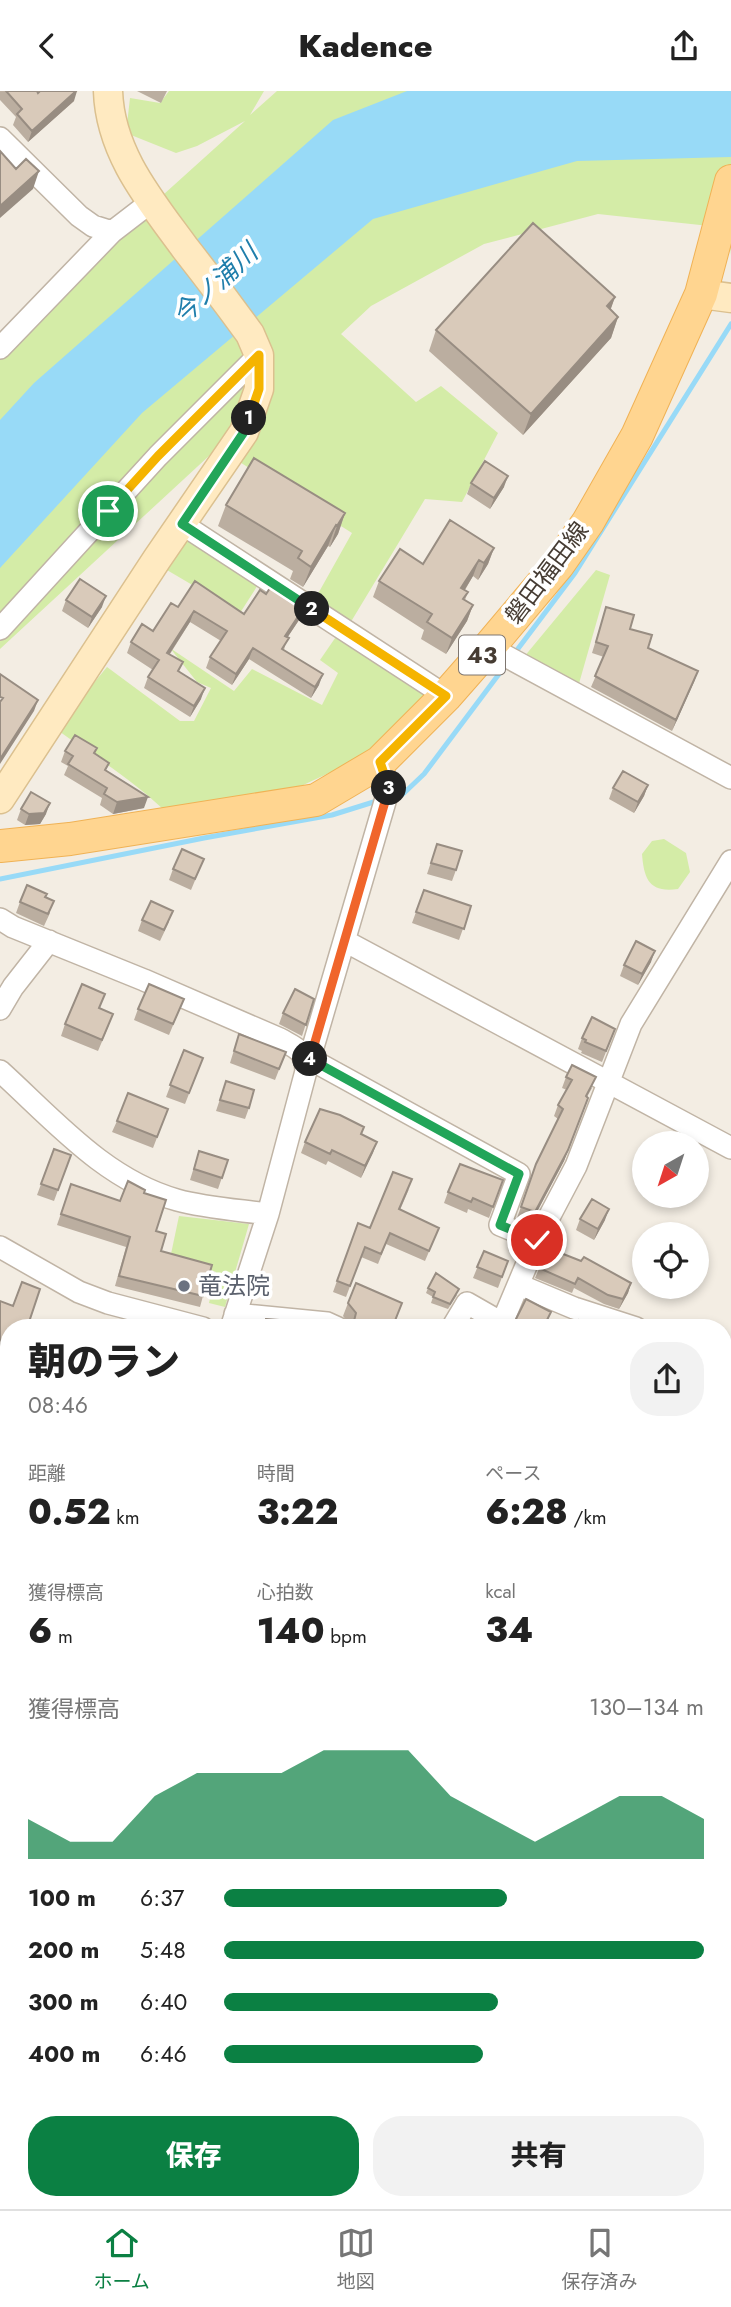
<!DOCTYPE html>
<html lang="ja">
<meta charset="utf-8">
<style>
body{margin:0;font-family:Jost,"Noto Sans JP",sans-serif;background:#f2f2f2;color:#222;height:100vh;display:flex;flex-direction:column;font-size:26px;white-space:nowrap}
*{box-sizing:border-box;margin:0}
p{font-size:23px;color:#767676}
.icon{flex:none;width:38px;height:38px;fill:none;stroke:currentColor;stroke-width:2;stroke-linecap:round;stroke-linejoin:round}
.map{position:relative;flex:1;overflow:hidden}
.sheet{position:absolute;left:0px;top:1228px;width:732px;height:891px;display:flex;flex-direction:column;background:#fff;border-radius:28px 28px 0 0;box-shadow:0 4px 10px #0003}
.sheet>*{flex:none}
.needle{width:46px;rotate:219deg}
.controls{position:absolute;left:632px;top:1040px;display:grid;gap:14px}
.controls a{display:grid;place-items:center;width:77px;height:77px;border-radius:50%;background:#fff;box-shadow:0 4px 10px #0003;font-size:35px}
.pin{position:absolute;display:grid;place-items:center;width:60px;height:60px;color:#fff;margin:-30px;border:4px solid #fff;border-radius:50%;box-shadow:0 2px 7px #0007}
.km{position:absolute;width:35px;height:35px;margin:-18px;border-radius:50%;background:#222;color:#fff;font-size:19px;line-height:35px;text-align:center}
.round{display:grid;place-items:center;flex:none;width:74px;height:74px;border-radius:28px;background:#f2f2f2}
.overview{display:flex;align-items:center;justify-content:space-between;height:119px;padding:0 28px}
h1{font-size:38px;font-weight:800;line-height:52px}
.figures{display:grid;grid-template-columns:repeat(3,1fr);gap:10px;height:119px;padding:7px 28px}
.figures div{display:grid;align-content:center}
.figures b{font-size:35px;font-weight:800}
.figures small{font-size:19px;font-weight:400}
.figures p{font-size:19px}
.chart{height:196px;padding:14px 28px}
.chart p{display:flex;justify-content:space-between}
.chart svg{width:100%;height:126px;margin-top:7px;fill:#0b8043;opacity:.7}
.action{display:flex;gap:14px;margin-top:auto;padding:14px 28px}
.action a{flex:1;height:80px;border-radius:28px;background:#0b8043;color:#fff;font-size:28px;font-weight:800;line-height:80px;text-align:center}
.action a+a{background:#f2f2f2;color:#222}
ul{padding:0 28px;list-style:none;font-size:23px}
li{display:grid;grid-template-columns:112px 84px 1fr;align-items:center;height:52px}
li i{height:18px;border-radius:9px;background:#0b8043}
header{display:flex;justify-content:space-between;align-items:center;height:91px;padding:0 28px;background:#fff;font-size:32px;font-weight:800}
.dock{display:flex;justify-content:space-around;align-items:center;height:98px;border-top:2px solid #e0e0e0;background:#fff;font-size:19px;color:#767676}
.dock a{display:grid;justify-items:center;gap:4px}
.dock .active{color:#0b8043}
.map>svg:first-child{display:block}
.green{fill:#d4eca7}
.water{fill:#98daf7}
.lines{fill:none;stroke-linecap:round;stroke-linejoin:round}
.stream{stroke:#98daf7;stroke-width:5}
.street-casing{stroke:#c0b4a5;stroke-width:24}
.secondary-casing{stroke:#dbc08f;stroke-width:31}
.primary-casing{stroke:#f0b255;stroke-width:34}
.street{stroke:#fff;stroke-width:21}
.secondary{stroke:#ffeac1;stroke-width:28}
.primary{stroke:#ffd590;stroke-width:32}
.wall{fill:#bbaea0}
.shaded-wall{fill:#988d82}
.building{fill:#d9caba;stroke:#988d82;stroke-width:2}
.split-1-casing{stroke:#fff;stroke-width:14}
.split-2-casing{stroke:#fff;stroke-width:14}
.split-3-casing{stroke:#fff;stroke-width:14}
.split-4-casing{stroke:#fff;stroke-width:14}
.split-5-casing{stroke:#fff;stroke-width:14}
.split-1{stroke:#f5b400;stroke-width:9}
.split-2{stroke:#22a559;stroke-width:9}
.split-3{stroke:#f5b400;stroke-width:9}
.split-4{stroke:#f0652b;stroke-width:9}
.split-5{stroke:#22a559;stroke-width:9}
.worship-dot{fill:#6b7280;stroke:#fff;stroke-width:2.5}
.labels{text-anchor:middle;stroke-width:7;stroke-linejoin:round;paint-order:stroke}
.shield{fill:#fff;stroke:#7e7670;stroke-width:2}
.shield-label{font-size:23px;font-weight:bold;fill:#463c33}
.street-label{font-size:24px;fill:#463c33;stroke:#fff}
.worship-label{font-size:24px;fill:#5b616d;stroke:#fff;text-anchor:start}
.water-label{font-size:26px;font-style:italic;fill:#1f7eab;stroke:#fff}
</style>
<header><svg class="icon" aria-label="back" viewBox="0 0 24 24"><path d="M15 5l-7 7 7 7"/></svg>Kadence<svg class="icon" aria-label="share" viewBox="0 0 24 24"><path d="M12 15V3M7 8l5-5 5 5M5 13v7h14v-7"/></svg></header>
<div class="map">
<svg width="731" height="2118" viewBox="0 0 731 2118">
<rect width="100%" height="100%" fill="#f3ede3"/>
<path class="green" d="M169 0H264L250 24 277 0H731V164L728 137 598 123 484 153 371 215 341 243 416 311 441 295 498 342 462 411 425 408 349 534 310 517 352 442 238 370 263 315 0 558V257L41 214 245 30 197 55 176 62 126 42 130 7 160 12Z
M186 435 263 486 240 522 155 472Z
M596 479 610 484 576 603 519 572Z
M342 537 427 601 406 628 359 668 284 703 169 724C135 690 95 666 56 638L107 576 180 630H194L211 597 197 591 170 557 234 600 252 578 322 614 338 582 320 569Z
M664 748 686 762 690 781 678 798C649 802 644 788 642 763L652 750Z
M179 1125 249 1133 225 1216 209 1212 216 1181 171 1163Z"/>
<path class="water" d="M407 0H731V66L577 70 373 128 142 322 0 477V329L34 292 333 29Z"/>
<g class="lines">
<path class="stream" d="M514 563 575 482 731 233
M393 706 403 703 424 683 508 571
M0 788 204 747 332 724 380 709"/>
<defs>
<path id="street" d="M0 47 79 125 93 135 112 141
M0 257 112 141 151 111
M182 433 446 605
M0 538 158 365 259 264
M489 556 731 687
M0 828 13 836 144 889 280 948C298 958 305 959 306 980L268 1123 231 1237
M345 850 731 1057
M0 918 13 896 49 850
M310 968 519 1083 500 1134 537 1149
M0 980C54 1029 105 1089 177 1109 206 1117 239 1119 268 1123
M306 980 389 697 380 671
M0 1156 79 1201 108 1212 203 1237
M519 1194 574 1217 636 1237
M235 1223 327 1232 338 1237
M452 1237 467 1212 502 1232 537 1149 576 1075 631 933 731 770
M723 1276 731 1281
M723 1504 731 1490
M0 1748 9 1753
M0 2036 9 2017
M13 2110 27 2118
M203 2118 207 2110
M392 2118 396 2110"/>
<path id="secondary" d="M701 203 731 207
M0 708 157 468 244 341 259 298V264L250 243C229 214 207 185 185 157 150 109 110 62 108 0
M0 1432 9 1437
M723 1736 731 1740"/>
<path id="primary" d="M0 755 70 748 316 709 380 671 446 605 489 556 558 474 588 431 637 345 701 203 731 90"/>
</defs>
<use href="#street" class="street-casing"/>
<use href="#secondary" class="secondary-casing"/>
<use href="#primary" class="primary-casing"/>
<use href="#street" class="street"/>
<use href="#secondary" class="secondary"/>
<use href="#primary" class="primary"/>
</g>
<path class="wall" d="M0 0H37L38 2 74 10 28 51 13 34 16 26 0 9Z
M137 0H167L161 12Z
M615 206 610 219 618 226 611 247 523 344 429 260 436 239Z
M471 392 504 396 490 418 467 403Z
M226 414 345 422 338 443 330 456 328 455 303 496 290 488 293 480 218 435Z
M494 457 488 473 478 489 473 485 465 499 468 501 465 509 473 514 467 530 446 563 421 548 424 539 373 506 379 490 423 473Z
M66 509 102 516 88 537 62 520Z
M178 516 244 523 301 526 287 547 284 559 319 594 311 607 249 568 232 594 206 577 210 566 221 550 190 531 170 563 180 581 201 608 190 626 144 597 148 586 153 579 127 562 131 551 153 540Z
M606 516 630 538 648 557 698 580 672 640 591 596 604 566 592 562Z
M97 657 95 663 109 672 106 679 144 717 113 723 100 714 102 707 64 684 68 675 61 671 65 660Z
M648 694 644 705 634 722 609 708 613 697Z
M21 718 46 723 40 733 25 734 17 729Z
M437 753 456 779 452 790 427 783Z
M204 768 191 799 169 789 173 778Z
M424 799 471 815 459 849 412 832Z
M45 806 50 822 44 835 16 822 20 811Z
M142 829 169 831 160 850 138 840Z
M651 871 638 894 620 885 624 874Z
M184 908 169 944 134 929 138 918Z
M314 908 302 945 279 933 283 922Z
M99 917 109 934 98 960 61 945 65 933Z
M615 938 602 971 581 962 582 960 578 958 582 947Z
M239 943 286 961 275 989 230 972Z
M184 959 203 967 185 1013 166 1006Z
M566 986 592 997 587 1006 564 1070 531 1132 517 1127 536 1073 558 1028 554 1025 558 1014 567 999 562 997Z
M226 990 249 1017 245 1028 216 1020Z
M168 1018 153 1057 112 1041 117 1030Z
M361 1043 377 1051 361 1087 328 1070 326 1074 301 1062 305 1051Z
M54 1058 71 1064 54 1110 37 1104Z
M199 1060 228 1069 218 1098 190 1089Z
M503 1089 489 1127 468 1118 467 1122 444 1112 448 1101Z
M71 1093 120 1110 144 1102 156 1140 161 1160 203 1205 200 1216 115 1195 126 1156 57 1134Z
M409 1098 400 1119 439 1137 425 1170 386 1153 378 1173 361 1166 346 1206 333 1201 358 1132 370 1137Z
M580 1128 605 1129 594 1149 576 1139Z
M548 1157 631 1192 628 1202 619 1218 604 1213 574 1197 572 1202 535 1187Z
M484 1160 508 1170 498 1197 473 1187Z
M428 1197 457 1204 448 1218 431 1212 433 1206 426 1202Z
M0 1210 9 1237V1273L0 1270Z
M348 1212 398 1225 345 1237 350 1234 343 1225Z
M551 1221 545 1237H513L515 1230Z
M723 1418 731 1446 725 1457 723 1456Z
M0 1817 9 1877 0 1895Z"/>
<path class="shaded-wall" d="M76 0H77L74 10 28 51 32 40Z
M39 80 33 98 0 127V115Z
M615 206 608 226 607 215Z
M618 226 611 247 523 344 531 323Z
M508 385 504 396 490 418 494 407Z
M345 422 338 443 330 456 337 435Z
M336 434 328 455 303 496 311 476Z
M494 457 488 473 478 489 484 472Z
M479 469 473 485 456 513 461 497Z
M106 505 102 516 88 537 92 526Z
M473 514 467 530 446 563 452 547Z
M305 515 301 526 281 556 285 545Z
M194 520 190 531 163 573 167 562Z
M253 557 249 568 232 594 236 583Z
M698 580 694 591 672 640 676 629Z
M323 583 319 594 311 607 315 596Z
M205 597 201 608 190 626 194 615Z
M38 609 34 620 0 673V668Z
M648 694 644 705 634 722 638 711Z
M148 706 144 717 113 723 117 711Z
M50 712 46 723 40 733 25 734 29 723Z
M655 860 651 871 638 894 642 883Z
M588 1007 564 1070 531 1132 535 1121Z
M377 1051 373 1062 361 1087 365 1075Z
M609 1118 605 1129 594 1149 598 1138Z
M631 1192 628 1202 619 1218 623 1208Z"/>
<path class="building" d="M6 0H37L38 2 40 0H76L32 40 17 23 22 18Z
M0 60 16 78 26 68 39 80 0 115Z
M533 132 615 206 607 215 618 226 531 323 436 239Z
M254 367 345 422 337 435 336 434 311 476 298 467 302 460 226 414Z
M485 370 508 385 494 407 471 392Z
M450 429 494 457 484 472 479 469 461 497 468 501 463 508 473 514 452 547 427 531 432 523 379 490 400 458 423 473Z
M80 488 106 505 92 526 66 509Z
M195 490 244 523 260 499 266 503 272 494 305 515 285 545 289 547 282 558 323 583 315 596 253 557 236 583 210 566 227 540 194 520 167 562 183 571 178 580 205 597 194 615 148 586 159 569 131 551 142 533 153 540 171 512 178 516Z
M606 516 634 524 630 538 652 544 648 557 698 580 676 629 595 585 608 555 596 551Z
M0 583 38 609 0 668V611L3 607 0 606Z
M75 644 97 657 94 662 109 672 105 679 148 706 117 711 104 703 107 697 68 673 73 665 65 660Z
M623 680 648 694 638 711 613 697Z
M31 701 50 712 44 722 29 723 21 718Z
M437 753 462 760 456 779 431 772Z
M182 758 204 768 195 788 173 778Z
M27 794 47 803 45 806 54 810 48 823 20 811Z
M424 799 471 815 464 838 416 821Z
M151 810 173 820 164 839 142 829Z
M636 850 655 860 642 883 624 874Z
M82 893 105 903 99 917 113 923 102 949 65 933Z
M149 893 184 908 173 933 138 918Z
M295 898 314 908 306 934 283 922Z
M592 926 615 938 606 960 585 951 586 949 582 947Z
M239 943 286 961 279 978 234 960Z
M184 959 203 967 189 1002 170 994Z
M572 974 596 986 586 1005 588 1007 568 1059 535 1121 521 1116 536 1073 563 1018 558 1014 572 989 566 986Z
M226 990 254 999 249 1017 220 1009Z
M128 1002 168 1018 157 1046 117 1030Z
M320 1018 340 1024 364 1036 361 1043 377 1051 365 1075 332 1059 330 1063 305 1051Z
M54 1058 71 1064 58 1099 41 1093Z
M199 1060 228 1069 222 1087 194 1078Z
M460 1073 503 1089 493 1116 473 1107 471 1111 448 1101Z
M393 1081 412 1088 399 1118 439 1137 429 1160 390 1142 381 1163 365 1156 350 1195 337 1190 358 1132 370 1137Z
M128 1090 145 1099 144 1102 166 1109 156 1140 166 1143 161 1160 212 1174 203 1205 119 1185 130 1146 61 1123 71 1093 120 1110Z
M592 1108 609 1118 598 1138 580 1128Z
M548 1157 581 1170 584 1166 631 1192 623 1208 608 1204 578 1187 575 1193 539 1177Z
M484 1160 508 1170 502 1186 477 1176Z
M436 1182 459 1198 450 1213 433 1206 435 1201 428 1197Z
M22 1191 40 1198 27 1237H9V1257L0 1254V1210L13 1215Z
M356 1192 402 1212 392 1237H333L334 1235 345 1237 354 1230 356 1222 348 1212Z
M526 1208 551 1221 543 1237H530L515 1230Z
M266 1228 292 1230 291 1237H265Z
M579 1229 592 1236V1237H574Z
M723 1418 731 1423V1442L729 1446 723 1443Z
M9 1801V1874L4 1884 0 1882V1817H1Z
M9 1899V1958L3 1971 0 1969V1917Z"/>
<g class="lines">
<defs>
<path id="split-1" d="M108 420 158 365 259 264V298L249 327"/>
<path id="split-2" d="M249 327 244 341 182 433 312 518"/>
<path id="split-3" d="M312 518 446 605 380 671 389 697"/>
<path id="split-4" d="M310 968 389 697"/>
<path id="split-5" d="M310 968 519 1083 500 1134 537 1149"/>
</defs>
<use href="#split-1" class="split-1-casing"/>
<use href="#split-2" class="split-2-casing"/>
<use href="#split-3" class="split-3-casing"/>
<use href="#split-4" class="split-4-casing"/>
<use href="#split-5" class="split-5-casing"/>
<use href="#split-1" class="split-1"/>
<use href="#split-2" class="split-2"/>
<use href="#split-3" class="split-3"/>
<use href="#split-4" class="split-4"/>
<use href="#split-5" class="split-5"/>
</g>
<circle class="worship-dot" cx="184" cy="1195" r="7"/>
<g class="labels">
<rect class="shield" x="459" y="544.5" width="46" height="39" rx="5"/>
<g class="shield-label">
<text x="482" y="572">43</text>
</g>
<g class="street-label">
<text transform="translate(547 482) rotate(-53)" y="8">磐田福田線</text>
</g>
<g class="worship-label">
<text x="198" y="1203">竜法院</text>
</g>
<g class="water-label">
<text transform="translate(215 193) rotate(-43)" y="9">今ノ浦川</text>
</g>
</g>
</svg>
<div class="controls">
<a><svg class="needle" viewBox="-14 -14 28 28"><path d="M0-13l5 13h-10z" fill="#e53935"/><path d="M0 13l5-13h-10z" fill="#767676"/></svg></a>
<a><svg class="icon" aria-label="locate" viewBox="0 0 24 24"><circle cx="12" cy="12" r="6"/><path d="M12 2v4M12 18v4M2 12h4M18 12h4"/></svg></a>
</div>
<div class="pin" style="left:108px;top:420px;background:#1e9e55"><svg class="icon" aria-label="arrive" viewBox="0 0 24 24"><path d="M6 21V4h12l-3 4 3 4H6"/></svg></div>
<div class="pin" style="left:537px;top:1149px;background:#d93025"><svg class="icon" aria-label="check" viewBox="0 0 24 24"><path d="M5 12l5 5 9-10"/></svg></div>
<b class="km" style="left:249px;top:327px">1</b>
<b class="km" style="left:312px;top:518px">2</b>
<b class="km" style="left:389px;top:697px">3</b>
<b class="km" style="left:310px;top:968px">4</b>
<section class="sheet">
<div class="overview"><div><h1>朝のラン</h1><p>08:46</p></div><a class="round"><svg class="icon" aria-label="share" viewBox="0 0 24 24"><path d="M12 15V3M7 8l5-5 5 5M5 13v7h14v-7"/></svg></a></div>
<div class="figures">
<div><p>距離</p><b>0.52<small> km</small></b></div>
<div><p>時間</p><b>3:22</b></div>
<div><p>ペース</p><b>6:28<small> /km</small></b></div>
</div>
<div class="figures">
<div><p>獲得標高</p><b>6<small> m</small></b></div>
<div><p>心拍数</p><b>140<small> bpm</small></b></div>
<div><p>kcal</p><b>34</b></div>
</div>
<div class="chart"><p><span>獲得標高</span>130–134 m</p>
<svg viewBox="0 0 160 44" preserveAspectRatio="none"><path d="M0 44V30L10 38L20 38L30 22L40 14L50 14L60 14L70 6L80 6L90 6L100 22L110 30L120 38L130 30L140 22L150 22L160 30V44z"/></svg>
</div>
<ul>
<li><b>100 m</b>6:37<i style="width:59%"></i></li>
<li><b>200 m</b>5:48<i style="width:100%"></i></li>
<li><b>300 m</b>6:40<i style="width:57%"></i></li>
<li><b>400 m</b>6:46<i style="width:54%"></i></li>
</ul>
<div class="action"><a>保存</a><a>共有</a></div>
</section>
</div>
<nav class="dock">
<a class="active"><svg class="icon" aria-label="home" viewBox="0 0 24 24"><path d="M3 11l9-7 9 7M6 9v11h12V9"/></svg>ホーム</a>
<a><svg class="icon" aria-label="map" viewBox="0 0 24 24"><path d="M3 6l6-2 6 2 6-2v14l-6 2-6-2-6 2zM9 4v14M15 6v14"/></svg>地図</a>
<a><svg class="icon" aria-label="saved" viewBox="0 0 24 24"><path d="M7 4h10v16l-5-4-5 4z"/></svg>保存済み</a>
</nav>
